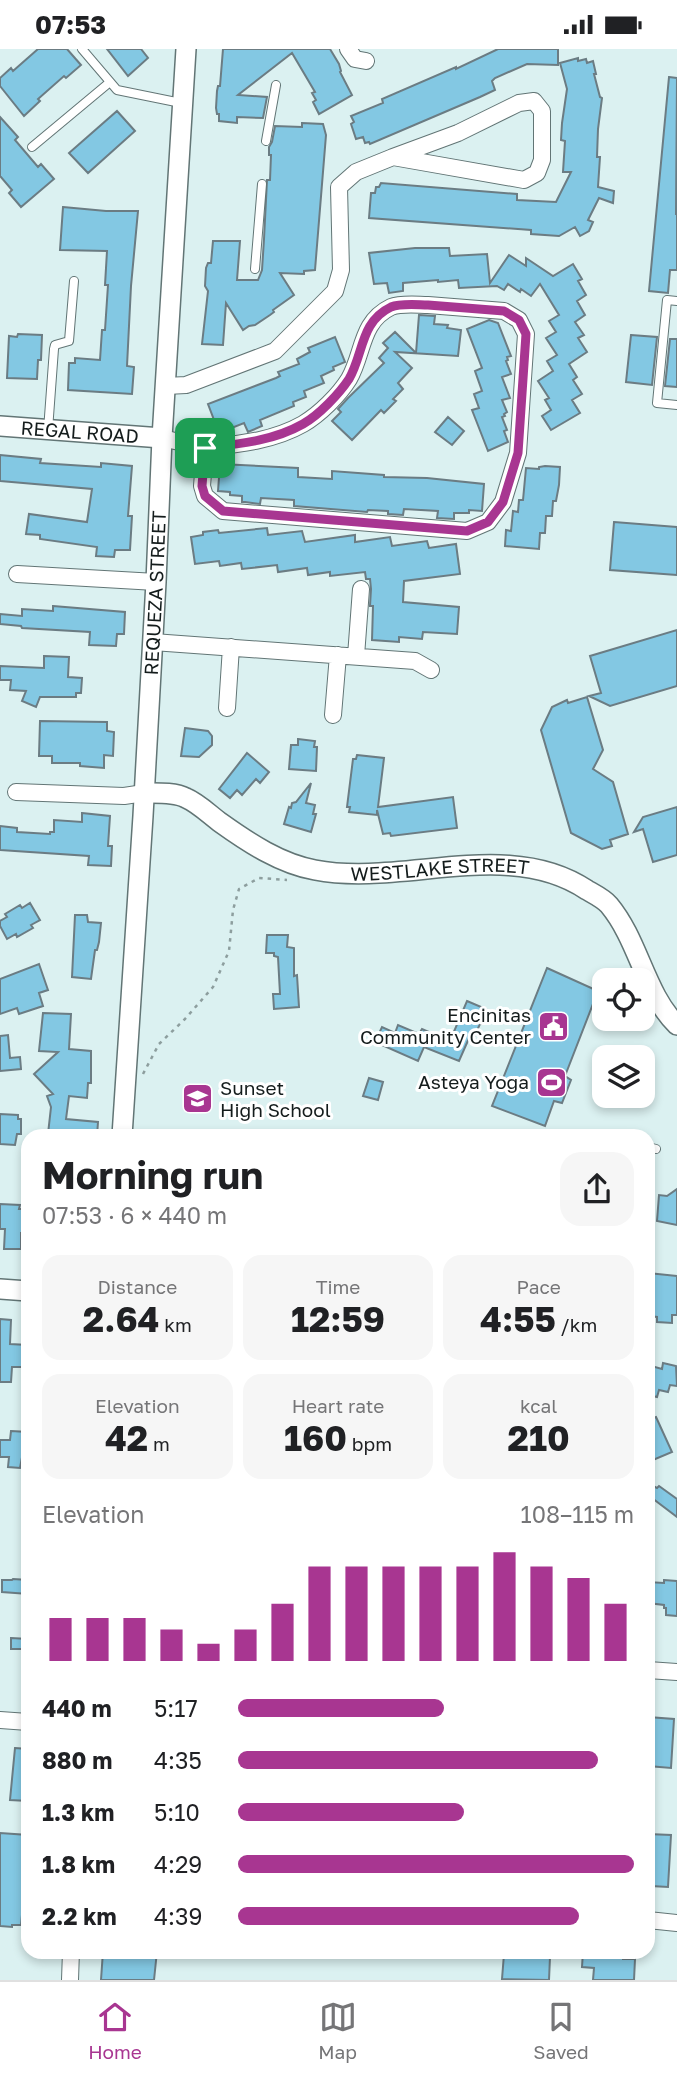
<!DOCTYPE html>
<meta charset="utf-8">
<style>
body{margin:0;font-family:"Golos Text",sans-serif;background:#f6f6f6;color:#202124;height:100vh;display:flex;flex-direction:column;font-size:26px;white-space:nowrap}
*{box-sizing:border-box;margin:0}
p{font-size:23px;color:#757577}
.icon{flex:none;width:38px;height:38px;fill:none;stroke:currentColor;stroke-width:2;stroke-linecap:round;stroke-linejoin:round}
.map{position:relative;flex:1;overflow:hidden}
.details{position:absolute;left:21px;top:1080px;width:634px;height:830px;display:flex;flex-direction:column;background:#fff;border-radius:21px;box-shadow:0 4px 10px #0003}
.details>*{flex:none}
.buttons{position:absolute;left:592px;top:919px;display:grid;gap:14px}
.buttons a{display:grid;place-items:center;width:63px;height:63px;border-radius:14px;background:#fff;box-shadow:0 4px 10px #0003;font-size:35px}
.pin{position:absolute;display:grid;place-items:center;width:60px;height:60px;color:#fff;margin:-30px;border-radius:14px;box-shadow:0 4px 10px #0006}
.round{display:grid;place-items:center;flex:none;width:74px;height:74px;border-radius:21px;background:#f6f6f6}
.head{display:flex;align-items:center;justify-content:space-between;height:119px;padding:0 21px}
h1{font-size:38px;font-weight:700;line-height:52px}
.figures{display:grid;grid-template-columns:repeat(3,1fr);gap:10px;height:119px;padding:7px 21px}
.figures div{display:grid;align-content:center;border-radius:18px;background:#f6f6f6;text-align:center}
.figures b{font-size:35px;font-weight:700}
.figures small{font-size:19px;font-weight:400}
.figures p{font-size:19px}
.chart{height:196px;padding:14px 21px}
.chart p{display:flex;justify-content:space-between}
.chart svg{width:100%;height:126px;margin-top:7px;stroke:#a83691;stroke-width:6}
ul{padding:0 21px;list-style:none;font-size:23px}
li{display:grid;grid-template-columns:112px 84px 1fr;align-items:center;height:52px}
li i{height:18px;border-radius:9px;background:#a83691}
.status{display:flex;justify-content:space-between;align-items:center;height:49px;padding:0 35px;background:#fff;direction:ltr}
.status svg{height:19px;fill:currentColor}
.tab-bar{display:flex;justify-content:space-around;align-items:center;height:98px;border-top:2px solid #e0e0e0;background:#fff;font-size:19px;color:#757577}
.tab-bar a{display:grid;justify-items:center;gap:4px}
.tab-bar .on{color:#a83691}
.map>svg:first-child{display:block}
.building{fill:#83c8e3;stroke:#6b7c83;stroke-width:2}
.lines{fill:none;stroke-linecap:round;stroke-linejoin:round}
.service-casing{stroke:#627575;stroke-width:10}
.minor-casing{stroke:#627575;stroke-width:18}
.tertiary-casing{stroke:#627575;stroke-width:22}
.path{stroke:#8d9e9e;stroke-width:2.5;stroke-dasharray:3.5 5;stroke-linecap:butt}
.service{stroke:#fff;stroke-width:8}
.minor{stroke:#fff;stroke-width:16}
.tertiary{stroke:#fff;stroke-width:19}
.route-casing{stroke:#fff;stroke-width:14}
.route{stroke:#a83691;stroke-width:9}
.labels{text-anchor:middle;stroke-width:6;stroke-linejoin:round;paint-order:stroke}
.street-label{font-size:19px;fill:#141c1c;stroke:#fff}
.poi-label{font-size:19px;fill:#141c1c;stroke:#fff;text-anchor:end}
</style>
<div class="status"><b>07:53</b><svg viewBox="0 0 49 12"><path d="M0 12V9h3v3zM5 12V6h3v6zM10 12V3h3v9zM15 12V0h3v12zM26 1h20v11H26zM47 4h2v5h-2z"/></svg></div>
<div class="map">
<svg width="677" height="1931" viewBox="0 0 677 1931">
<rect width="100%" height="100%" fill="#dbf1f1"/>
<path class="building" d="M38 0H67L81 16 66 29 64 27 38 50 40 52 24 67 0 37V29L11 19 13 22Z
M107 0H141L148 9 128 27Z
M223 0H330L339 15 341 22 340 23 352 46 319 65 313 53 316 51 312 44 315 43 292 4 238 46 267 48 263 69 237 68V74L219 72V65H217L216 59 217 42 218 37H220Z
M498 0H558V16L527 15 495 29 492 32 495 41 480 48 370 95 369 93 365 94 363 88 356 90 351 75 354 73 351 67 383 54 382 50 456 18V20Z
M578 9V12L586 10 587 14 593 12 596 25H594L600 48 602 49 598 80 597 108H600L598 138 614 142 613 154 599 149 588 171 593 173 589 182 580 187 575 178 559 187 531 185V181L369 169 371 144H375L376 138H379L381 134 517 145V151L556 153 571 123H563L565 92 561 91 562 74 567 40 560 14Z
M669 28 677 29 676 165H677V221H670L668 244 649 242Z
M117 62 135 82 88 124 69 104Z
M0 68 18 88 15 91 38 118 41 115 54 130 21 158 9 144 12 141 0 127Z
M302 74 323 75 326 86 315 221 304 222V225L280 224 294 246 273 261 274 263 270 266 255 276 249 277 243 281 226 254 223 296 202 295 208 242 205 237 206 219 208 214H211L213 192H240L237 231H258L262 221 264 190 267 131H270L271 106H269V98L272 93 275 77 302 78Z
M63 158 106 162H138L131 237 127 317 134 318 132 345 68 341 69 314H75V309L100 311 102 281H105L108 236H105L107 202 60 201Z
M415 199H449L450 207 487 205 490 234 509 206 526 217V209L553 227 573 215 582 230 578 232 586 246 577 252 585 266 575 273 584 286 578 289 587 303 569 315 577 328 573 331 582 345 572 351 580 364 551 381 542 367 551 361 545 351 549 349 538 332 553 322 547 312 557 306 546 289 556 283 549 272 559 266 540 235 531 247 521 240 520 243 508 235 504 241 497 237 459 239 458 231 438 233V231L403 234V242L389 244 387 234 374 235 369 204Z
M419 266 435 267 434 275 448 276 447 279 461 281 458 307 395 303 412 319 398 334 403 340 393 350 396 352 384 364 381 361 352 391 332 372 341 363 338 360 348 349 384 314 379 309 388 299 383 294 395 283 416 304Z
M489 271 498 274 511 307 507 308 508 311 506 312 511 325 502 328 510 349 502 351 507 363 504 365 505 367 502 368 507 381 504 382 508 393 488 402 472 361 479 359 474 345 482 342 475 322 482 319 467 280Z
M18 285 42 286 41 311H38L37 330 7 329 9 287 17 288Z
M631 286 657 288 652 336 626 333Z
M335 288 345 313 333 318 334 321 321 327 324 334 304 342 306 348 293 353 294 357 260 371 262 377 248 383 244 374 219 384 208 355 276 329 280 327 278 323 299 315 297 310 310 303 308 299Z
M670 290H677V338L665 337Z
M448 368 464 382 452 396 435 383Z
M0 406 41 410 40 414 101 418V414L132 417 128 467H132L130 501H115L114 508 96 507 97 498 40 490V486L26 485 29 465 87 473 92 440 0 432Z
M220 415 298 419V428L332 430V422L384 426V428L427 429 484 435 482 462 469 461V464H454V470L437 469 438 462 404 460 403 466 388 465V462L368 461 367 463 294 457V451L261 449 260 455 245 453H242V447L230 446V443L218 442Z
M545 417 560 418 559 436 556 452H553L552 467H546L545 484H540L539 500 505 497 506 481 511 482 513 462 518 463 519 451H523L526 419 539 420V418Z
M614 473 677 478V526L610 521Z
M267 479 268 486 302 482 305 493 355 486V493L390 488 392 497 427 492 429 499 456 495 460 525 404 532 403 553 459 558 457 585 423 583 422 590 399 588V593L372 591 373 557H370L371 540 370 530H366L365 523 330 527V523L308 526 307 519 278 523 277 516 242 520 241 514 220 517 219 512 195 515 191 488 203 486V483L218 481 219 484Z
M53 557 125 563 124 585H117L116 597 89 596 90 583 22 579 21 577 0 575V565L22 567V560L53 562Z
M677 581V637L610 657 589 647 601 644 590 607Z
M44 607 69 608 68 628 82 629 81 644H76V648H40L36 658 22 652 26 642 10 641 11 631H0V617L44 619Z
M587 648 603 701 593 720 613 733 628 785 610 791 612 797 602 800 571 784 541 681 552 658 567 651 568 654Z
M40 672 107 673V682L114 683 113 707 104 706V719L80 717V714H52V707H39Z
M185 679 208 682 212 687V696L199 708 181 707Z
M298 690 315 692 314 698H317L316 722 289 720 291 696H298Z
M247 704 269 723 260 734 256 730 242 746 237 741 230 749 219 740Z
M357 706 384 709 378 758 453 748 457 779 391 787 390 784 383 785 377 761V766L349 763 350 758H347L353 710H356Z
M311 734 306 754 315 756 313 765H316L311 783 284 775 289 758 291 759 292 754 296 753Z
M677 758V806L653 813 643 780 634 783 643 768Z
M82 764 110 767 108 797H112L111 817 88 816 89 807 0 801V777L17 779V783L50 785V783H54V771L82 773Z
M30 854 40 871 31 876 33 879 17 888 16 885 7 890 0 877V872L7 868 5 865 20 856 22 859Z
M75 866H87L88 873 101 874 99 893 97 901H95L91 930 72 928Z
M267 886H288L287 898 294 899V927L297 926 299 958 274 960 273 945H280L278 908 274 907V904H266Z
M39 915 48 941 39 944 43 957 19 965 17 959 0 965V930Z
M547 919 598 942 565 1027 571 1031 562 1054 554 1052 545 1077 492 1057Z
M467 952 486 960 485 965 487 966 483 975H480L474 988 470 987 459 1012 424 998 418 1012 375 993 382 978 395 984 398 976 419 985 422 980 450 992Z
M43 964 71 965 69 1000 91 1002V1034H88L87 1049 69 1047 66 1070 98 1073 97 1087 48 1085 51 1058 47 1047 53 1045 34 1025 58 1003 39 1002Z
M8 986 10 1009 20 1008 21 1020 0 1022V987Z
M369 1029 383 1033 378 1051 363 1047Z
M0 1065 18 1066V1070H21V1085H17L15 1096 0 1095Z
M677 1140V1176L657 1172 659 1146 667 1147Z
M0 1155 20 1156 19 1160H28V1184H21V1200H4L5 1180H0Z
M648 1224 677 1227V1266H672V1274L657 1273V1268L648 1267Z
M0 1270 11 1271 10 1295 28 1296V1318H12L11 1333H0Z
M663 1314 676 1317 677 1337 670 1336 668 1343 659 1341 657 1348 648 1346V1316L662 1320Z
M656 1368 672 1403 653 1411 651 1408 648 1410V1371Z
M11 1382 28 1383V1403H23L20 1419 8 1418 9 1408H0V1391H10Z
M653 1437 657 1439 659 1437 677 1450V1468L648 1446Z
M13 1530 28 1531V1545L2 1543V1531H12Z
M664 1531 677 1532V1567L666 1566V1559H664V1556L648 1554V1533L664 1534Z
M11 1589 28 1590V1600H11Z
M648 1668 674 1670 671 1719 648 1717Z
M15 1699 28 1700V1752L10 1751Z
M0 1784 28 1786V1856H23L21 1876H12V1878L0 1877Z
M648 1785 671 1786 668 1838 651 1837 653 1815H648Z
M103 1902H157L154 1931H101Z
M583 1902H601V1906L623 1907V1910H635L634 1931H593L594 1919 582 1918Z
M504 1905H534V1907L550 1908 549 1931 502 1930Z"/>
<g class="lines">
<defs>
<path id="service" d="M82 0 117 41 181 54
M266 92 276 36
M32 98 110 33
M255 220 262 135
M677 252 667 251 657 354 677 356
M48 381 54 300 55 296 69 292 74 232
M648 1098 656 1100"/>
<path id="minor" d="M348 0 355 10 366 12
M534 52 542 62V111L537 124 524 131 393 108 458 84 519 54Z
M428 256 504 262 519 271 526 285 518 404 503 453 488 473 467 482 223 462 205 447 202 437 205 399C239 395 273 392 303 375 320 365 339 346 349 330 364 304 360 273 391 258 401 254 418 256 428 256Z
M166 337 186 336 275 302 335 242 341 221 339 138 356 123 393 108
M162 389 205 399
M17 525 156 533
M153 593 415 612 431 621
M356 607 361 540
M227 659 231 598
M333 666 338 606
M16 743 124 747 144 744
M648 1621 677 1623
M0 1671 28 1673
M648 1871 677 1874
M70 1931 71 1902"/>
<g id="tertiary">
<path id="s1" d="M0 377 162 389"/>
<path id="s2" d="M144 744C157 744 175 743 186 749 198 754 210 766 221 774 249 794 281 815 315 821 403 838 508 788 587 841 594 845 604 850 609 856 639 892 645 945 677 976"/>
<path id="s3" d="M122 1087 143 767 156 533 162 389 186 0"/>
<path d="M0 1240 28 1242"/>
</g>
</defs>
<use href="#service" class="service-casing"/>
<use href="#minor" class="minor-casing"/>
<use href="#tertiary" class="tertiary-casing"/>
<path class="path" d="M143 1025 159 995 185 970 213 938 229 902 233 861 239 840 259 829 287 831
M260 1087V1081"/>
<use href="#service" class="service"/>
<use href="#minor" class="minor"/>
<use href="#tertiary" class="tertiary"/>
</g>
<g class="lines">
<defs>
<path id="route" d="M428 256 504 262 519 271 526 285 518 404 503 453 488 473 467 482 223 462 205 447 202 437 205 399C239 395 273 392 303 375 319 366 339 345 349 330 364 304 360 273 391 258 401 254 418 256 428 256Z"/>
</defs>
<use href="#route" class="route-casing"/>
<use href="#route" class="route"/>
</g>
<defs>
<symbol id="civic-square" viewBox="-11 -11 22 22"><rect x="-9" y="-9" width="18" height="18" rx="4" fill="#a83691" stroke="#fff"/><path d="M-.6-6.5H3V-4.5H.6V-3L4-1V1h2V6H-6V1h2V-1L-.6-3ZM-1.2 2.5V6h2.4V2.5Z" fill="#fff"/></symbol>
<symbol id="stadium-square" viewBox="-11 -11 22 22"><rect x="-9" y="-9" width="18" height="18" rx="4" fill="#a83691" stroke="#fff"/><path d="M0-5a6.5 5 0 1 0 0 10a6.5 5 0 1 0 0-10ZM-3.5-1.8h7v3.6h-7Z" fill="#fff"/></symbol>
<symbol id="school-square" viewBox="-11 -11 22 22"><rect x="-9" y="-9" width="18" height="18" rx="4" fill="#a83691" stroke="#fff"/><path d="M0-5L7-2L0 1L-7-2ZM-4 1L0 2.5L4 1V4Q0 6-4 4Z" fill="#fff"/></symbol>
</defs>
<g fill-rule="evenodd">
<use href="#civic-square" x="536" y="960" width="35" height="35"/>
<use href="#stadium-square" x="534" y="1016" width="35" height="35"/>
<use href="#school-square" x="180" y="1032" width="35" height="35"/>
</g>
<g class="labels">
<g class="street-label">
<text dy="7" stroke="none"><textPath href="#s1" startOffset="80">REGAL ROAD</textPath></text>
<text dy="7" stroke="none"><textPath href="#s3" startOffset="544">REQUEZA STREET</textPath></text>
<text dy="7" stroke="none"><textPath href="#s2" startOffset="317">WESTLAKE STREET</textPath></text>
</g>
<g class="poi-label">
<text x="531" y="973">Encinitas<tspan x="531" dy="22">Community Center</tspan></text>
<text x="529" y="1040">Asteya Yoga</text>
<text x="220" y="1046" text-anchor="start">Sunset<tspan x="220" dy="22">High School</tspan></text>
</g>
</g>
</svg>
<div class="buttons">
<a><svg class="icon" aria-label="locate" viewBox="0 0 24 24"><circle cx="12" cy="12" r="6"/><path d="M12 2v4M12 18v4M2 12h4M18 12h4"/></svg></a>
<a><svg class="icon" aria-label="layers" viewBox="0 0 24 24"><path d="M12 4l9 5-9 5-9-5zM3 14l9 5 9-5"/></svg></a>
</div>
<div class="pin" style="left:205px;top:399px;background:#1e9e55"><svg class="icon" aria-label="arrive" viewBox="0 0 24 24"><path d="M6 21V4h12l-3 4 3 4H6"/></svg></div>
<section class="details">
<div class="head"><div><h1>Morning run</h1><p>07:53 · 6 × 440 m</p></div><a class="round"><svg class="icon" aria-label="share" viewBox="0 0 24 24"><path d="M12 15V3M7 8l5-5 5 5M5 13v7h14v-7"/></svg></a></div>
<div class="figures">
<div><p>Distance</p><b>2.64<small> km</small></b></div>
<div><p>Time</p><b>12:59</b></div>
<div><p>Pace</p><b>4:55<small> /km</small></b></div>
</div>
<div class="figures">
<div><p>Elevation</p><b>42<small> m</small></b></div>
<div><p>Heart rate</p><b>160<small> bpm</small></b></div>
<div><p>kcal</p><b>210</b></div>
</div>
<div class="chart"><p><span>Elevation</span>108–115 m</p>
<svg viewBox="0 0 160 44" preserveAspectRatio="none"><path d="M5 44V29M15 44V29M25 44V29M35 44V33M45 44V38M55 44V33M65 44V24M75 44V11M85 44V11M95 44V11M105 44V11M115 44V11M125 44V6M135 44V11M145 44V15M155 44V24"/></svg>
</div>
<ul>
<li><b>440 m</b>5:17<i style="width:52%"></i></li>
<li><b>880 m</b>4:35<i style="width:91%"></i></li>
<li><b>1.3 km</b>5:10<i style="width:57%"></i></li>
<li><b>1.8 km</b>4:29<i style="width:100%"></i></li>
<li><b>2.2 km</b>4:39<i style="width:86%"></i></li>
</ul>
</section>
</div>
<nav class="tab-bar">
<a class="on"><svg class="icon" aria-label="home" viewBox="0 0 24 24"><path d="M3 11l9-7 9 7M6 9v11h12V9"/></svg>Home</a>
<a><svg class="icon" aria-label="map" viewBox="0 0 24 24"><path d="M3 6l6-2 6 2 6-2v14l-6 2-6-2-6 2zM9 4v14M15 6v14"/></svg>Map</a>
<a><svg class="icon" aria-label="saved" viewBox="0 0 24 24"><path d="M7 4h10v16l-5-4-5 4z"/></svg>Saved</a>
</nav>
